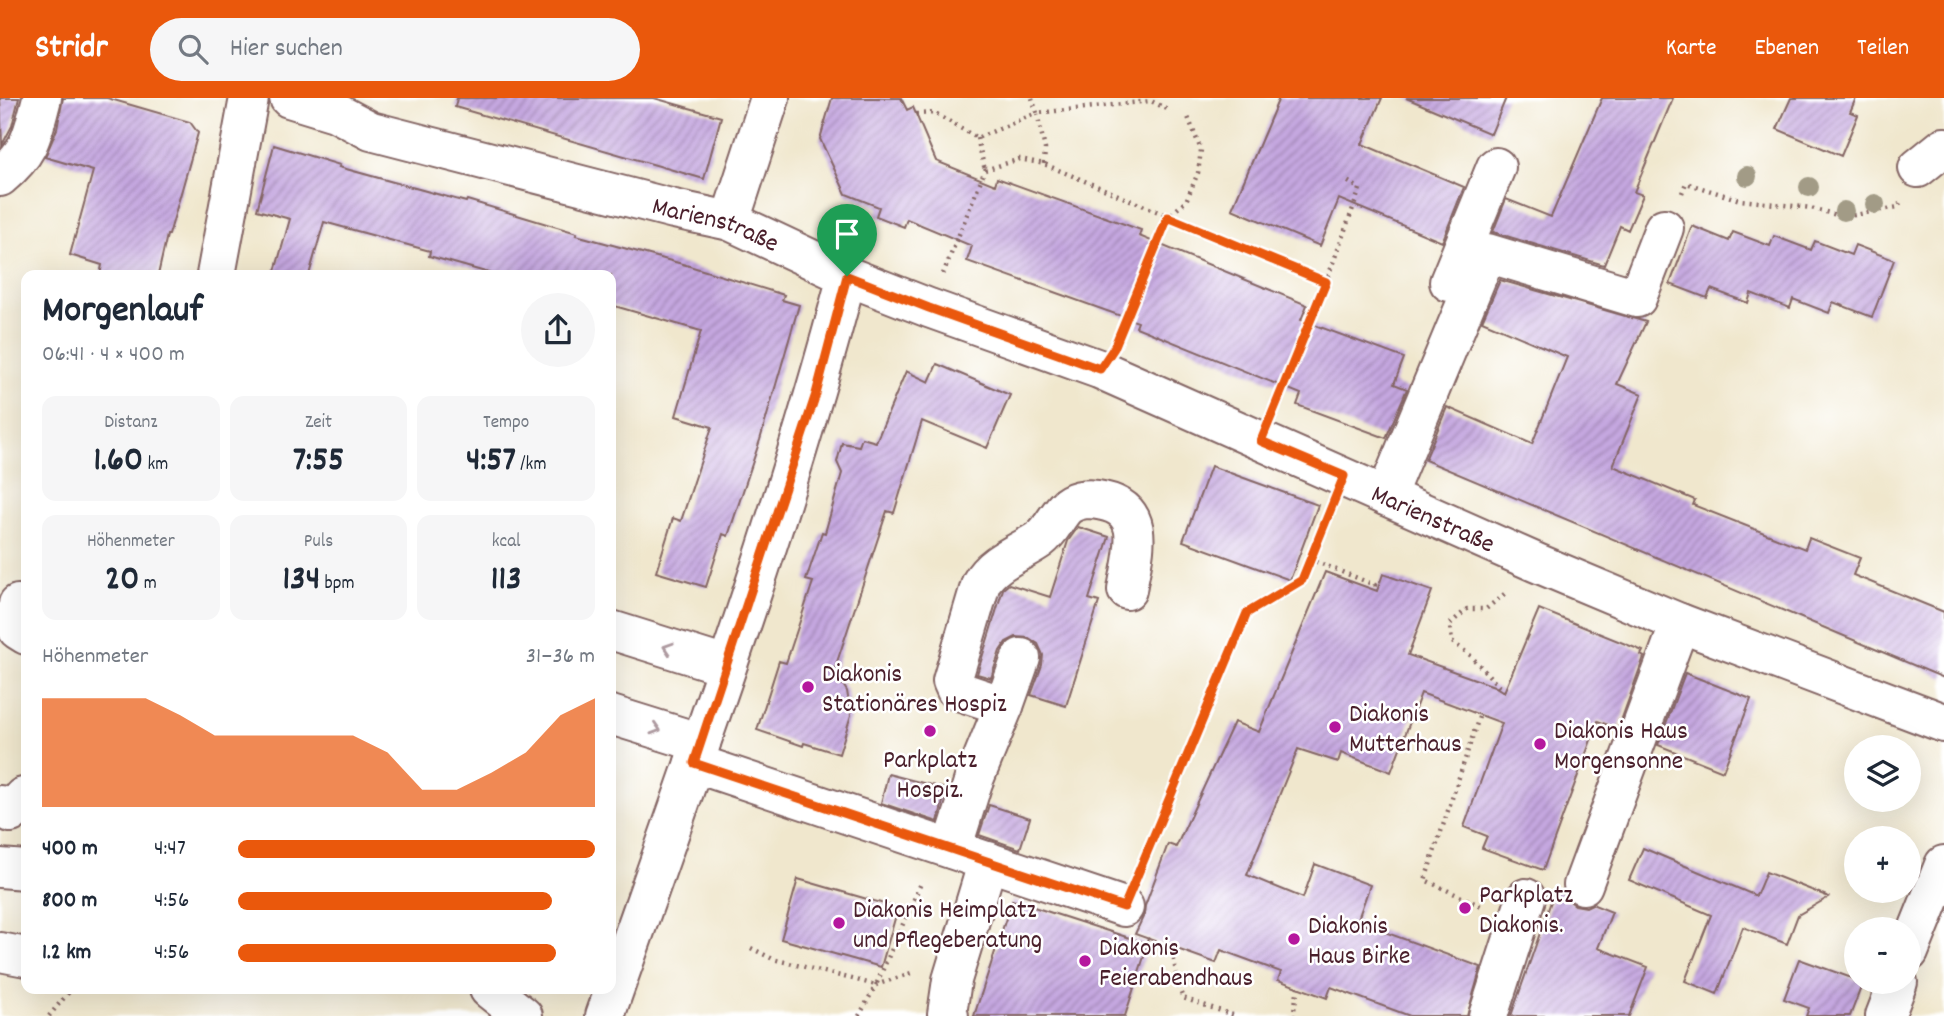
<!DOCTYPE html>
<html lang="de">
<meta charset="utf-8">
<style>
body{margin:0;font-family:Dekko,sans-serif;background:#f6f6f7;color:#1f2937;height:100vh;display:flex;flex-direction:column;font-size:26px;white-space:nowrap}
*{box-sizing:border-box;margin:0}
p{font-size:23px;color:#747a83}
.icon{flex:none;width:38px;height:38px;fill:none;stroke:currentColor;stroke-width:2;stroke-linecap:round;stroke-linejoin:round}
.map{position:relative;flex:1;overflow:hidden}
.sheet{position:absolute;left:21px;top:172px;width:595px;height:724px;display:flex;flex-direction:column;background:#fff;border-radius:14px;box-shadow:0 7px 28px #0002}
.sheet>*{flex:none}
.fabs{position:absolute;left:1844px;top:637px;display:grid;gap:14px}
.fabs a{display:grid;place-items:center;width:77px;height:77px;border-radius:50%;background:#fff;box-shadow:0 7px 28px #0002;font-size:35px}
.pin{position:absolute;display:grid;place-items:center;width:60px;height:60px;color:#fff;margin:-72px -30px;border-radius:50% 50% 50% 0;rotate:-45deg;box-shadow:0 0 7px #0007}
.pin .icon{rotate:45deg}
.round{display:grid;place-items:center;flex:none;width:74px;height:74px;border-radius:37px;background:#f6f6f7}
.overview{display:flex;align-items:center;justify-content:space-between;height:119px;padding:0 21px}
h1{font-size:38px;font-weight:800;line-height:52px}
.figures{display:grid;grid-template-columns:repeat(3,1fr);gap:10px;height:119px;padding:7px 21px}
.figures div{display:grid;align-content:center;border-radius:14px;background:#f6f6f7;text-align:center}
.figures b{font-size:35px;font-weight:800}
.figures small{font-size:19px;font-weight:400}
.figures p{font-size:19px}
.chart{height:196px;padding:14px 21px}
.chart p{display:flex;justify-content:space-between}
.chart svg{width:100%;height:126px;margin-top:7px;fill:#ea580c;opacity:.7}
ul{padding:0 21px;list-style:none;font-size:23px}
li{display:grid;grid-template-columns:112px 84px 1fr;align-items:center;height:52px}
li i{height:18px;border-radius:9px;background:#ea580c}
header{display:flex;align-items:center;gap:42px;box-sizing:border-box;height:98px;padding:0 35px;background:#ea580c;color:#fff}
header strong{font-size:33px}
nav{display:flex;gap:38px;margin-inline-start:auto;font-size:24px}
.search{width:490px;height:63px;background:#f6f6f7;display:flex;align-items:center;gap:18px;box-sizing:border-box;padding:0 24px;border-radius:38px;color:#747a83;font-size:26px}
.map>svg:first-child{display:block}
.building{fill:url(#building-hatch)}
.lines{fill:none;stroke-linecap:round;stroke-linejoin:round}
.minor-casing{stroke:#846564;stroke-width:42}
.path{stroke:#846564;stroke-width:4.5;stroke-dasharray:2 5;stroke-linecap:butt}
.minor{stroke:#fff;stroke-width:38}
.tree{fill:#a29b86}
.oneway{stroke:#ae9aa0}
.route-casing{stroke:#fff;stroke-width:14}
.route{stroke:#ea580c;stroke-width:9}
.poi-dot{fill:#b5179e;stroke:#fff;stroke-width:2.5}
.labels{text-anchor:middle;stroke-width:5;stroke-linejoin:round;paint-order:stroke}
.street-label{font-size:26px;fill:#4a1f2b;stroke:#fff}
.poi-label{font-size:26px;fill:#4a1f2b;stroke:#fff;text-anchor:start}
</style>
<header>
<strong>Stridr</strong>
<div class="search"><svg class="icon" aria-label="search" viewBox="0 0 24 24"><circle cx="10" cy="10" r="6"/><path d="M15 15l6 6"/></svg>Hier suchen</div>
<nav><a>Karte</a><a>Ebenen</a><a>Teilen</a></nav>
</header>
<div class="map">
<svg width="1944" height="918" viewBox="0 0 1944 918">
<defs>
<pattern id="building-hatch" width="6" height="6" patternUnits="userSpaceOnUse" patternTransform="scale(1.75)"><rect width="6" height="6" fill="#c5a7e0"/><path d="M-1 1l2-2M0 6l6-6M5 7l2-2" fill="none" stroke="#a287b6"/></pattern>
</defs>
<rect width="100%" height="100%" fill="#fff"/>
<filter id="ink" filterUnits="userSpaceOnUse"><feTurbulence type="fractalNoise" baseFrequency=".0143" numOctaves="2"/><feDisplacementMap in="SourceGraphic" scale="14" xChannelSelector="R" yChannelSelector="G"/><feConvolveMatrix kernelMatrix="1 2 1 2 8 2 1 2 1" color-interpolation-filters="sRGB"/></filter>
<filter id="wash" filterUnits="userSpaceOnUse"><feTurbulence type="fractalNoise" baseFrequency=".00686" numOctaves="4" result="noise"/><feDisplacementMap in="SourceGraphic" scale="28" xChannelSelector="R" yChannelSelector="G"/><feGaussianBlur stdDeviation="1.57" result="paint"/><feColorMatrix in="noise" values="0 0 0 0 0 0 0 0 0 0 0 0 0 0 0 0 0 1.4 0 .05"/><feComposite in="paint" operator="in"/></filter>
<g filter="url(#wash)">
<rect width="100%" height="100%" fill="#f0e7cd"/>
<g id="blocks">
<path class="building" d="M0 0H19L12 28 2 47Z
M63 0H107L190 24 198 35 169 137H167L158 177H100L102 167 70 157 93 73 45 59 57 31Z
M457 0H654L721 19 704 81 455 9Z
M832 0H901L907 12 913 9 936 63 995 87 997 80 1141 132 1139 138 1307 207 1301 222 1404 260 1394 286 1407 291 1386 340 1297 307 1301 296 1136 229 1138 224 967 163 972 148 907 121 904 129 876 118 879 109 846 96 820 41Z
M1279 0H1382L1362 46 1464 89 1442 144 1339 101 1320 148 1232 111Z
M1406 0H1506L1491 36Z
M1602 0H1673L1634 94 1643 97 1628 132 1620 128 1604 167 1493 134 1506 101 1551 119Z
M1791 0H1856L1850 14 1858 17 1841 58 1777 31Z
M274 47 340 67 339 69 466 104 467 102 577 135 576 137 686 167 784 197 782 202 799 207 760 342 728 438 723 436 706 489 656 474 673 420 681 423 712 329 676 318 701 233 611 207V177H496L429 158 430 153 324 124 309 177H274L290 121 257 112Z
M1692 128 1729 143 1733 134 1770 148 1774 138 1811 152 1815 143 1851 157 1855 147 1894 162 1872 219 1833 204 1829 215 1793 201 1790 210 1751 195 1748 205 1711 191 1707 200 1670 186Z
M1500 182 1646 224 1617 286 1642 296 1613 368 1695 402 1693 407 1805 451 1809 440 1860 460 1853 477 1944 514V580L1425 362 1447 309 1532 346 1567 259 1482 223Z
M937 266 1010 297 987 350 922 323 894 415 887 413 834 573 847 593 851 617 839 656 804 645 803 648 757 632 779 563 786 565 813 484 806 482 822 434 825 435 842 375 837 364 842 345 859 348 862 340 876 344 906 273 929 284Z
M1211 368 1318 407 1290 482 1183 443Z
M1078 429 1109 439 1089 501 1099 504 1066 608 1031 597 1042 567 1043 557 1038 546 1029 540 1016 539 1006 544 1000 553 991 580 977 576 1003 491 1009 486 1050 499 1068 443Z
M1325 474 1377 493 1383 476 1432 493 1408 557 1494 588 1504 594 1539 511 1643 553 1641 557 1644 559 1618 631 1598 623 1543 772 1482 750 1487 738 1464 729 1502 625 1421 595 1391 674 1341 655 1338 664 1298 651 1247 777 1303 800 1315 766 1370 787 1357 824 1481 869 1467 918H1410L1331 889 1327 900 1278 882 1281 874 1221 852 1216 865 1135 836 1144 817 1145 808 1168 746 1176 749 1234 624 1259 634Z
M1685 575 1751 601 1723 673 1658 647Z
M888 676 946 691 938 724 881 705Z
M989 707 1030 720 1020 751 979 737Z
M1643 750 1756 798 1766 774 1829 799 1798 817 1787 846 1743 829 1717 896 1685 883 1711 817 1629 782Z
M798 781 898 810 881 869 781 841Z
M1555 792 1564 796 1567 801 1575 807 1586 809 1592 806 1612 814 1598 850 1648 869 1629 918H1511Z
M1012 802 1148 846 1125 918H974Z
M1799 861 1863 884 1850 918H1806L1809 910 1784 901Z"/>
</g>
</g>
<g filter="url(#ink)">
<use href="#blocks" fill-opacity="0" stroke="#846564" stroke-width="2"/>
<g class="lines">
<defs>
<g id="minor">
<path id="s1" d="M289 0 335 14 371 33 674 111 730 123 847 178 929 210 1099 271 1537 465 1680 525 1944 625"/>
<path d="M1918 70 1944 49"/>
<path d="M0 79C31 53 32 38 42 0"/>
<path d="M730 123 770 0"/>
<path d="M216 177 249 0"/>
<path d="M1449 184 1496 69"/>
<path d="M1386 398 1487 155 1637 200 1664 130"/>
<path d="M18 506V532L26 537"/>
<path d="M611 532 726 568"/>
<path d="M1004 608 956 592 952 583 981 485C992 464 1022 454 1040 441 1052 432 1057 417 1067 408 1077 400 1092 400 1103 403 1150 413 1132 458 1127 492"/>
<path d="M611 617 701 645"/>
<path d="M694 665 1124 809"/>
<path d="M0 707 11 715 23 699"/>
<path d="M952 751 973 684 1004 608 1021 560"/>
<path d="M0 770 26 772"/>
<path d="M1583 787 1680 525"/>
<path d="M0 854 26 859"/>
<path d="M1909 854 1944 767"/>
<path d="M489 891 523 918"/>
<path d="M605 918C691 673 781 429 847 178"/>
<path d="M949 918 947 916 952 882 988 763"/>
<path d="M1488 918 1526 800"/>
<path d="M1885 918 1898 884"/>
</g>
</defs>
<use href="#minor" class="minor-casing"/>
<path class="path" d="M916 16 935 15 977 40 1037 15 1032 0
M977 40 985 72
M1044 66 1045 51 1037 15 1151 3 1167 11
M1682 95 1686 85 1740 102 1811 110 1844 119 1898 109 1900 105
M943 176 985 72 1020 61 1044 66 1326 184
M1119 237 1168 119 1186 103 1198 75 1201 52 1188 19
M1275 308 1326 184 1360 91 1347 83
M1309 461 1375 487 1373 491
M1504 594 1469 556 1452 544 1450 526 1467 511H1486L1508 493
M1479 619 1425 782 1481 808
M1138 775 1247 515 1302 482 1328 414
M1147 841 1173 856 1178 888 1183 900 1236 918
M751 850 773 861 876 887 922 783
M49 918 68 895 66 891
M859 918 876 887 914 874
M1293 918 1298 889"/>
<use href="#minor" class="minor"/>
</g>
<g class="tree">
<circle cx="1747" cy="78" r="10"/>
<circle cx="1809" cy="89" r="10"/>
<circle cx="1875" cy="106" r="10"/>
<circle cx="1844" cy="113" r="10"/>
</g>
<defs><path id="oneway-chevron" d="M-2-3.5L2.5 0L-2 3.5" fill="none" stroke-width="1.6" stroke-linecap="round" stroke-linejoin="round" transform="scale(1.75)"/></defs>
<g class="oneway">
<use href="#oneway-chevron" transform="translate(668 550) rotate(-162)"/>
<use href="#oneway-chevron" transform="translate(656 631) rotate(17)"/>
</g>
</g>
<g class="lines" filter="url(#ink)">
<defs>
<path id="route" d="M1168 119 1326 184 1261 343 1344 378 1302 482 1247 515 1124 809 694 665 816 296 847 178 929 210 1100 271 1114 250Z"/>
</defs>
<use href="#route" class="route-casing"/>
<use href="#route" class="route"/>
</g>
<g class="poi-dot">
<circle cx="808" cy="589" r="7"/>
<circle cx="1335" cy="629" r="7"/>
<circle cx="930" cy="633" r="7"/>
<circle cx="1540" cy="646" r="7"/>
<circle cx="1465" cy="810" r="7"/>
<circle cx="839" cy="825" r="7"/>
<circle cx="1294" cy="841" r="7"/>
<circle cx="1085" cy="863" r="7"/>
</g>
<g class="labels">
<g class="street-label">
<text dy="9" stroke="none"><textPath href="#s1" startOffset="446">Marienstraße</textPath></text>
<text dy="9" stroke="none"><textPath href="#s1" startOffset="1223">Marienstraße</textPath></text>
</g>
<g class="poi-label">
<text x="822" y="583">Diakonis<tspan x="822" dy="30">Stationäres Hospiz</tspan></text>
<text x="1349" y="623">Diakonis<tspan x="1349" dy="30">Mutterhaus</tspan></text>
<text x="1554" y="640">Diakonis Haus<tspan x="1554" dy="30">Morgensonne</tspan></text>
<text x="930" y="669" text-anchor="middle">Parkplatz<tspan x="930" dy="30">Hospiz.</tspan></text>
<text x="1479" y="804">Parkplatz<tspan x="1479" dy="30">Diakonis.</tspan></text>
<text x="853" y="819">Diakonis Heimplatz<tspan x="853" dy="30">und Pflegeberatung</tspan></text>
<text x="1308" y="835">Diakonis<tspan x="1308" dy="30">Haus Birke</tspan></text>
<text x="1099" y="857">Diakonis<tspan x="1099" dy="30">Feierabendhaus</tspan></text>
</g>
</g>
</svg>
<div class="fabs">
<a><svg class="icon" aria-label="layers" viewBox="0 0 24 24"><path d="M12 4l9 5-9 5-9-5zM3 14l9 5 9-5"/></svg></a>
<a>+</a>
<a>−</a>
</div>
<div class="pin" style="left:847px;top:178px;background:#1e9e55"><svg class="icon" aria-label="arrive" viewBox="0 0 24 24"><path d="M6 21V4h12l-3 4 3 4H6"/></svg></div>
<section class="sheet">
<div class="overview"><div><h1>Morgenlauf</h1><p>06:41 · 4 × 400 m</p></div><a class="round"><svg class="icon" aria-label="share" viewBox="0 0 24 24"><path d="M12 15V3M7 8l5-5 5 5M5 13v7h14v-7"/></svg></a></div>
<div class="figures">
<div><p>Distanz</p><b>1.60<small> km</small></b></div>
<div><p>Zeit</p><b>7:55</b></div>
<div><p>Tempo</p><b>4:57<small> /km</small></b></div>
</div>
<div class="figures">
<div><p>Höhenmeter</p><b>20<small> m</small></b></div>
<div><p>Puls</p><b>134<small> bpm</small></b></div>
<div><p>kcal</p><b>113</b></div>
</div>
<div class="chart"><p><span>Höhenmeter</span>31–36 m</p>
<svg viewBox="0 0 160 44" preserveAspectRatio="none"><path d="M0 44V6L10 6L20 6L30 6L40 12L50 19L60 19L70 19L80 19L90 19L100 25L110 38L120 38L130 32L140 25L150 12L160 6V44z"/></svg>
</div>
<ul>
<li><b>400 m</b>4:47<i style="width:100%"></i></li>
<li><b>800 m</b>4:56<i style="width:88%"></i></li>
<li><b>1.2 km</b>4:56<i style="width:89%"></i></li>
</ul>
</section>
</div>
